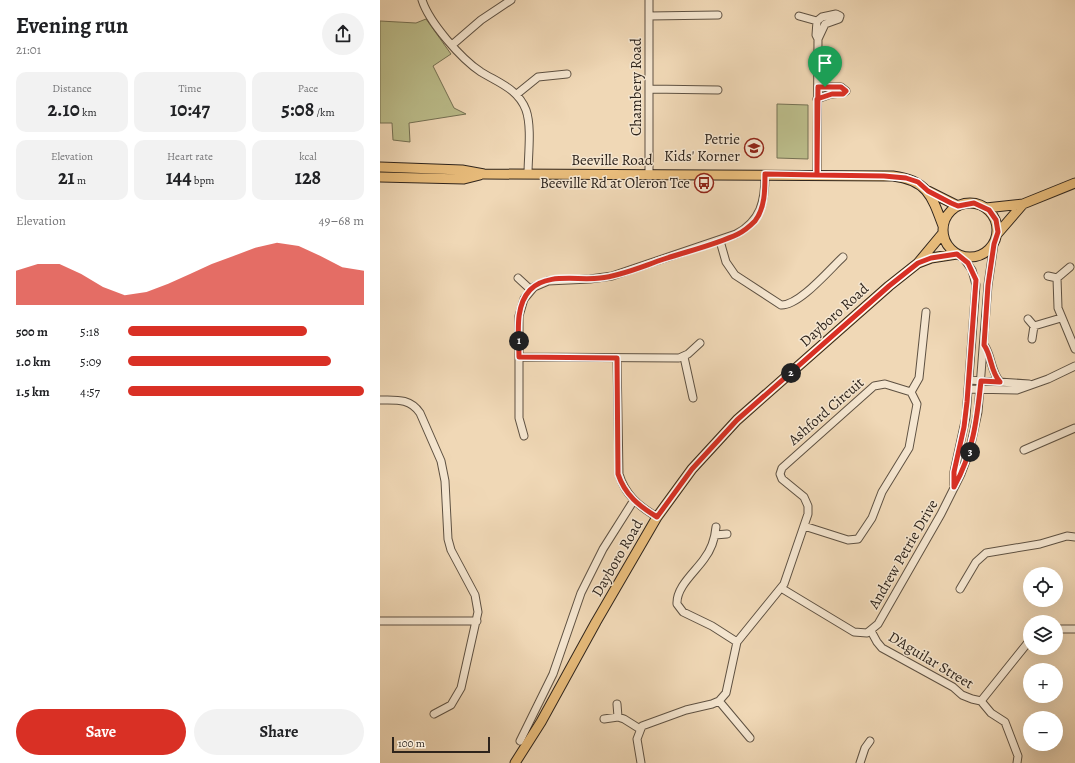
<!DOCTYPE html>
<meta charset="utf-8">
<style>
body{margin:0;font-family:Alegreya,serif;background:#f2f2f2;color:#202124;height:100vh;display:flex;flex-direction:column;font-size:15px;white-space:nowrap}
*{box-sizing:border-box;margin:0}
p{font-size:13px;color:#757577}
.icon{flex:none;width:22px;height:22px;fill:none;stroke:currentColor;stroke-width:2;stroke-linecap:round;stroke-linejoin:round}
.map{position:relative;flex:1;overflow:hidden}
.drawer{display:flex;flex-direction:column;background:#fff;width:380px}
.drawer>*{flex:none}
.fabs{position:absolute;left:643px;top:567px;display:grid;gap:8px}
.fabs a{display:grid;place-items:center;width:40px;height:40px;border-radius:50%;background:#fff;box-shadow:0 4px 16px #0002;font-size:20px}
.scale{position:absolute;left:12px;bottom:10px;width:98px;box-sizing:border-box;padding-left:4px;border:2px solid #2e241c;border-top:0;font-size:11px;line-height:14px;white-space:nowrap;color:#2e241c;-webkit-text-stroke:3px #f5e6d0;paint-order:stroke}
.pin{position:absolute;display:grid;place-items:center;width:34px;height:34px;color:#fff;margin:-41px -17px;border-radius:50% 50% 50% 0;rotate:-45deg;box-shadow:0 0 4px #0007}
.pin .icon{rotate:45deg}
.km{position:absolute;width:20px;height:20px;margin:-10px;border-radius:50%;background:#222;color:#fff;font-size:11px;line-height:20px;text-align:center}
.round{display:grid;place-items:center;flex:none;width:42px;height:42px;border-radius:21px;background:#f2f2f2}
.overview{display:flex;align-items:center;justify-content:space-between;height:68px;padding:0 16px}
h1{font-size:22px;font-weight:700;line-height:30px}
.stats{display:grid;grid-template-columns:repeat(3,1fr);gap:6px;height:68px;padding:4px 16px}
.stats div{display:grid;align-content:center;border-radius:10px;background:#f2f2f2;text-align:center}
.stats b{font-size:20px;font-weight:700}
.stats small{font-size:11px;font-weight:400}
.stats p{font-size:11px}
.chart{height:112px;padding:8px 16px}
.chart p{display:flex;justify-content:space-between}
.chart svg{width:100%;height:72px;margin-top:4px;fill:#d93025;opacity:.7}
.action{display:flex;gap:8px;margin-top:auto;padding:8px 16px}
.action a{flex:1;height:46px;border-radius:24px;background:#d93025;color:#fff;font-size:16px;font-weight:700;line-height:46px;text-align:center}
.action a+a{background:#f2f2f2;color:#202124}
ul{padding:0 16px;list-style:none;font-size:13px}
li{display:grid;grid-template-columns:64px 48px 1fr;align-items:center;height:30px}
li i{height:10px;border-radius:5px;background:#d93025}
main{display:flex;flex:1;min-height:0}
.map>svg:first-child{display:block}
.green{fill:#bcbe8c;stroke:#757154}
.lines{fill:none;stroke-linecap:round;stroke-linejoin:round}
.minor-casing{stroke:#5e5142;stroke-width:9}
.major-casing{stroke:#2e241c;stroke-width:11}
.minor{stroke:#f5e6d0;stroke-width:7}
.major{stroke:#e8bc7b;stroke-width:9}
.route-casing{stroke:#fff;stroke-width:8}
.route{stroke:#d93025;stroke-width:5}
.labels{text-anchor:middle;stroke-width:3;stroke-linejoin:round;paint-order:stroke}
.street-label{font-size:15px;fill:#2e241c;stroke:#f5e6d0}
.poi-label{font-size:15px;fill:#2e241c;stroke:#f5e6d0;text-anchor:end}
</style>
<main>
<section class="drawer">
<div class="overview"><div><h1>Evening run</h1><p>21:01</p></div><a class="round"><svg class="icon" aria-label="share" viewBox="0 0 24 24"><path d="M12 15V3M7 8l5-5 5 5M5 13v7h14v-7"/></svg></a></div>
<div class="stats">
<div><p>Distance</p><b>2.10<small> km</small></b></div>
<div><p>Time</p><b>10:47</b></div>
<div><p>Pace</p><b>5:08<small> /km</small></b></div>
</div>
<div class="stats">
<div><p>Elevation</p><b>21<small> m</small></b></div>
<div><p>Heart rate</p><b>144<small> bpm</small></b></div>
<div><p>kcal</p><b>128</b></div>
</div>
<div class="chart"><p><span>Elevation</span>49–68 m</p>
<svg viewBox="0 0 160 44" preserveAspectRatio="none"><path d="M0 44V23L10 19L20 19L30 25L40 33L50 38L60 36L70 31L80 25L90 19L100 14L110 9L120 6L130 8L140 14L150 21L160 23V44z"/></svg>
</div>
<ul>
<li><b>500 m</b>5:18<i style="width:76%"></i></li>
<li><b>1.0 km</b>5:09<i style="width:86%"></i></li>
<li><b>1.5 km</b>4:57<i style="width:100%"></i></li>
</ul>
<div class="action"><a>Save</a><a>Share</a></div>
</section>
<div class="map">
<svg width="695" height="763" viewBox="0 0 695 763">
<rect width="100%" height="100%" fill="#f0d8b6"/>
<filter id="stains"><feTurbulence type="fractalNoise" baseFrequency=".005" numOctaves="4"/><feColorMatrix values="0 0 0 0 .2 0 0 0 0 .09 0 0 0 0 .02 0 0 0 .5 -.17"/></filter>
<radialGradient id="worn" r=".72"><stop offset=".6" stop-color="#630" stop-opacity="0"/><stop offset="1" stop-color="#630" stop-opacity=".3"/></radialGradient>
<path class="green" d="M46 19 71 54 53 66 74 108 86 114 29 123 30 142 13 140 12 123H0V21L36 23Z
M397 104 428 105V159L397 158Z"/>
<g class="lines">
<defs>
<path id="minor" d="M42 0C49 22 81 59 101 72 119 83 138 89 146 110 152 127 148 156 148 174
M269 0V174
M269 16 338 15
M419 16 437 21
M437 21 436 35 438 39 437 175
M437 21 442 17 456 14 460 16 459 19 445 24 438 39
M72 45 101 20 131 0
M269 89 338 90
M137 94 158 77 187 74
M437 99 451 94 463 93 466 91 461 87H438
M340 241 346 262 355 275 401 305C419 306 449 270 463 257
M668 276 677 278 690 267
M138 278 151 290
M677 278 678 308 695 349
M648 319 654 326 652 339
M654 326 681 318
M604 345C612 356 610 370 620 382
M139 357 299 358 308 354 320 343
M304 357 313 398
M237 358 239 474C245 495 259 506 277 517
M589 380 649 384
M588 389 637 390 668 379 695 366
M531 392 539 378 546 312
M0 400C16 400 30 398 40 413L61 461 65 481 68 539 71 550 95 595 98 612 81 688 71 705 54 714
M144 436 139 418V316L144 299 154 287 168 281 210 279 232 276 356 234C381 221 385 201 385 175
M644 450 695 428
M574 485V472L586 417 596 285 592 270 582 256
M336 527C335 538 331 550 324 559 315 572 296 587 297 604L303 612 332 626 357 642
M335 535 347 534
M401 588 474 632 487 633 498 624 561 514 581 474 589 453 598 412 608 285 614 244
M580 589 596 562 606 553 660 544 687 536 695 537
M0 621H97
M676 629H695
M491 631 497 642 502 648 573 687 582 695 592 699 601 701 611 713 625 722 638 756 637 763
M339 701 370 738
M601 701 650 640
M238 717 244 719 260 729
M224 719 238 717 237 704
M140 741 173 674 201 593 223 549 254 500
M261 763 257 739 262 726 306 710 332 704 339 701 346 693 357 642 404 584 428 514V506L424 497 402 479 400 474 402 468 494 386 505 384 531 392 537 404 529 448 502 492 492 518 478 539 468 540 424 526
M480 763 485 748 490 741"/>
<path id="major" d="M0 167 82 170 104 174 513 176C547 180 552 196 563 226
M0 177 84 179 100 175
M548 191 578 206
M563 230a27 27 0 1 1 54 0a27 27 0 1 1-54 0Z
M606 208 643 204 695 183
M618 233 643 204
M538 263 551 258 577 254
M135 763 161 722 216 622 277 517 312 469 357 420 509 286 538 263 563 233"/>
</defs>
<use href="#minor" class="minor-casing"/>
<use href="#major" class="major-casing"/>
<use href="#minor" class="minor"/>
<use href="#major" class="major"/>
</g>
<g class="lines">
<defs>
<path id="route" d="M445 87H438L437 167V175L385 174C385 190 385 208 375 221 370 226 364 231 358 234 335 245 308 251 284 259 263 266 241 276 220 278 198 281 167 272 150 290 134 307 139 336 139 357L237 358 238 474C245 495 259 506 277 517L312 469 357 420 509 286 538 263 551 258 577 254 588 263 596 280 587 402 584 427 574 472V487C593 453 597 419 601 381L620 382C610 371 612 356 604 345L608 285 614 244 618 232 616 220 609 210 594 203 578 206 571 203 548 191 538 182 526 178 504 176 437 175V99L452 94H463L466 91 461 87H445"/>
</defs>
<use href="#route" class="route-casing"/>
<use href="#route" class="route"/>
</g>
<defs>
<symbol id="school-ring" viewBox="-11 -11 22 22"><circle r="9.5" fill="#f5e6d0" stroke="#8f2418" stroke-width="1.5"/><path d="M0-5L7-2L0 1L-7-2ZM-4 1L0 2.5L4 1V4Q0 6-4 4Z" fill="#8f2418"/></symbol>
<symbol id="bus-ring" viewBox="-11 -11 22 22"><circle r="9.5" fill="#f5e6d0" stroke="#8f2418" stroke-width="1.5"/><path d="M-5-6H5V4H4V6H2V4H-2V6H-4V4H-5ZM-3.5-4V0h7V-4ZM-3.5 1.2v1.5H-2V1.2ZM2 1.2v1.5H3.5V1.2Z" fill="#8f2418"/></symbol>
</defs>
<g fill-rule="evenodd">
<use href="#school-ring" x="363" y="137" width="22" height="22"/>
<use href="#bus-ring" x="313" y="172" width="22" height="22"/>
</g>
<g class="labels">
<g class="street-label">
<text transform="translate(256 87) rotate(-90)" y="5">Chambery Road</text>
<text x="232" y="165">Beeville Road</text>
<text transform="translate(454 315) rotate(-42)" y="5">Dayboro Road</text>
<text transform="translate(446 411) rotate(-41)" y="5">Ashford Circuit</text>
<text transform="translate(523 554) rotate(-60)" y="5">Andrew Petrie Drive</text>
<text transform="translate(237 558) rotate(-60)" y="5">Dayboro Road</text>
<text transform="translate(551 660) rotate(31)" y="5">D'Aguilar Street</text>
</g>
<g class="poi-label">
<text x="360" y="144">Petrie<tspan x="360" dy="17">Kids' Korner</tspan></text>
<text x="310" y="188">Beeville Rd at Oleron Tce</text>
</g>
</g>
<rect width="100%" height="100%" filter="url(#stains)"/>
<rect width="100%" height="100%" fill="url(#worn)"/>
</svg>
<div class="fabs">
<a><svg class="icon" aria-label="locate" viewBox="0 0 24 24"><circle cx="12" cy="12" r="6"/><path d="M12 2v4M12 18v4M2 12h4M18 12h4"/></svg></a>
<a><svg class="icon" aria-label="layers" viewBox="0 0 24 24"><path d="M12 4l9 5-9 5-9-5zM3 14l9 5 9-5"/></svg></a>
<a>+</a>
<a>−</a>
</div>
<div class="scale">100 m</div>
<div class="pin" style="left:445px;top:87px;background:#1e9e55"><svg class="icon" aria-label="arrive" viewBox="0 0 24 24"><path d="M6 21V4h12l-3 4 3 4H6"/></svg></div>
<b class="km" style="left:139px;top:341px">1</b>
<b class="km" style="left:411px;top:373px">2</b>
<b class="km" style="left:590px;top:452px">3</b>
</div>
</main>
